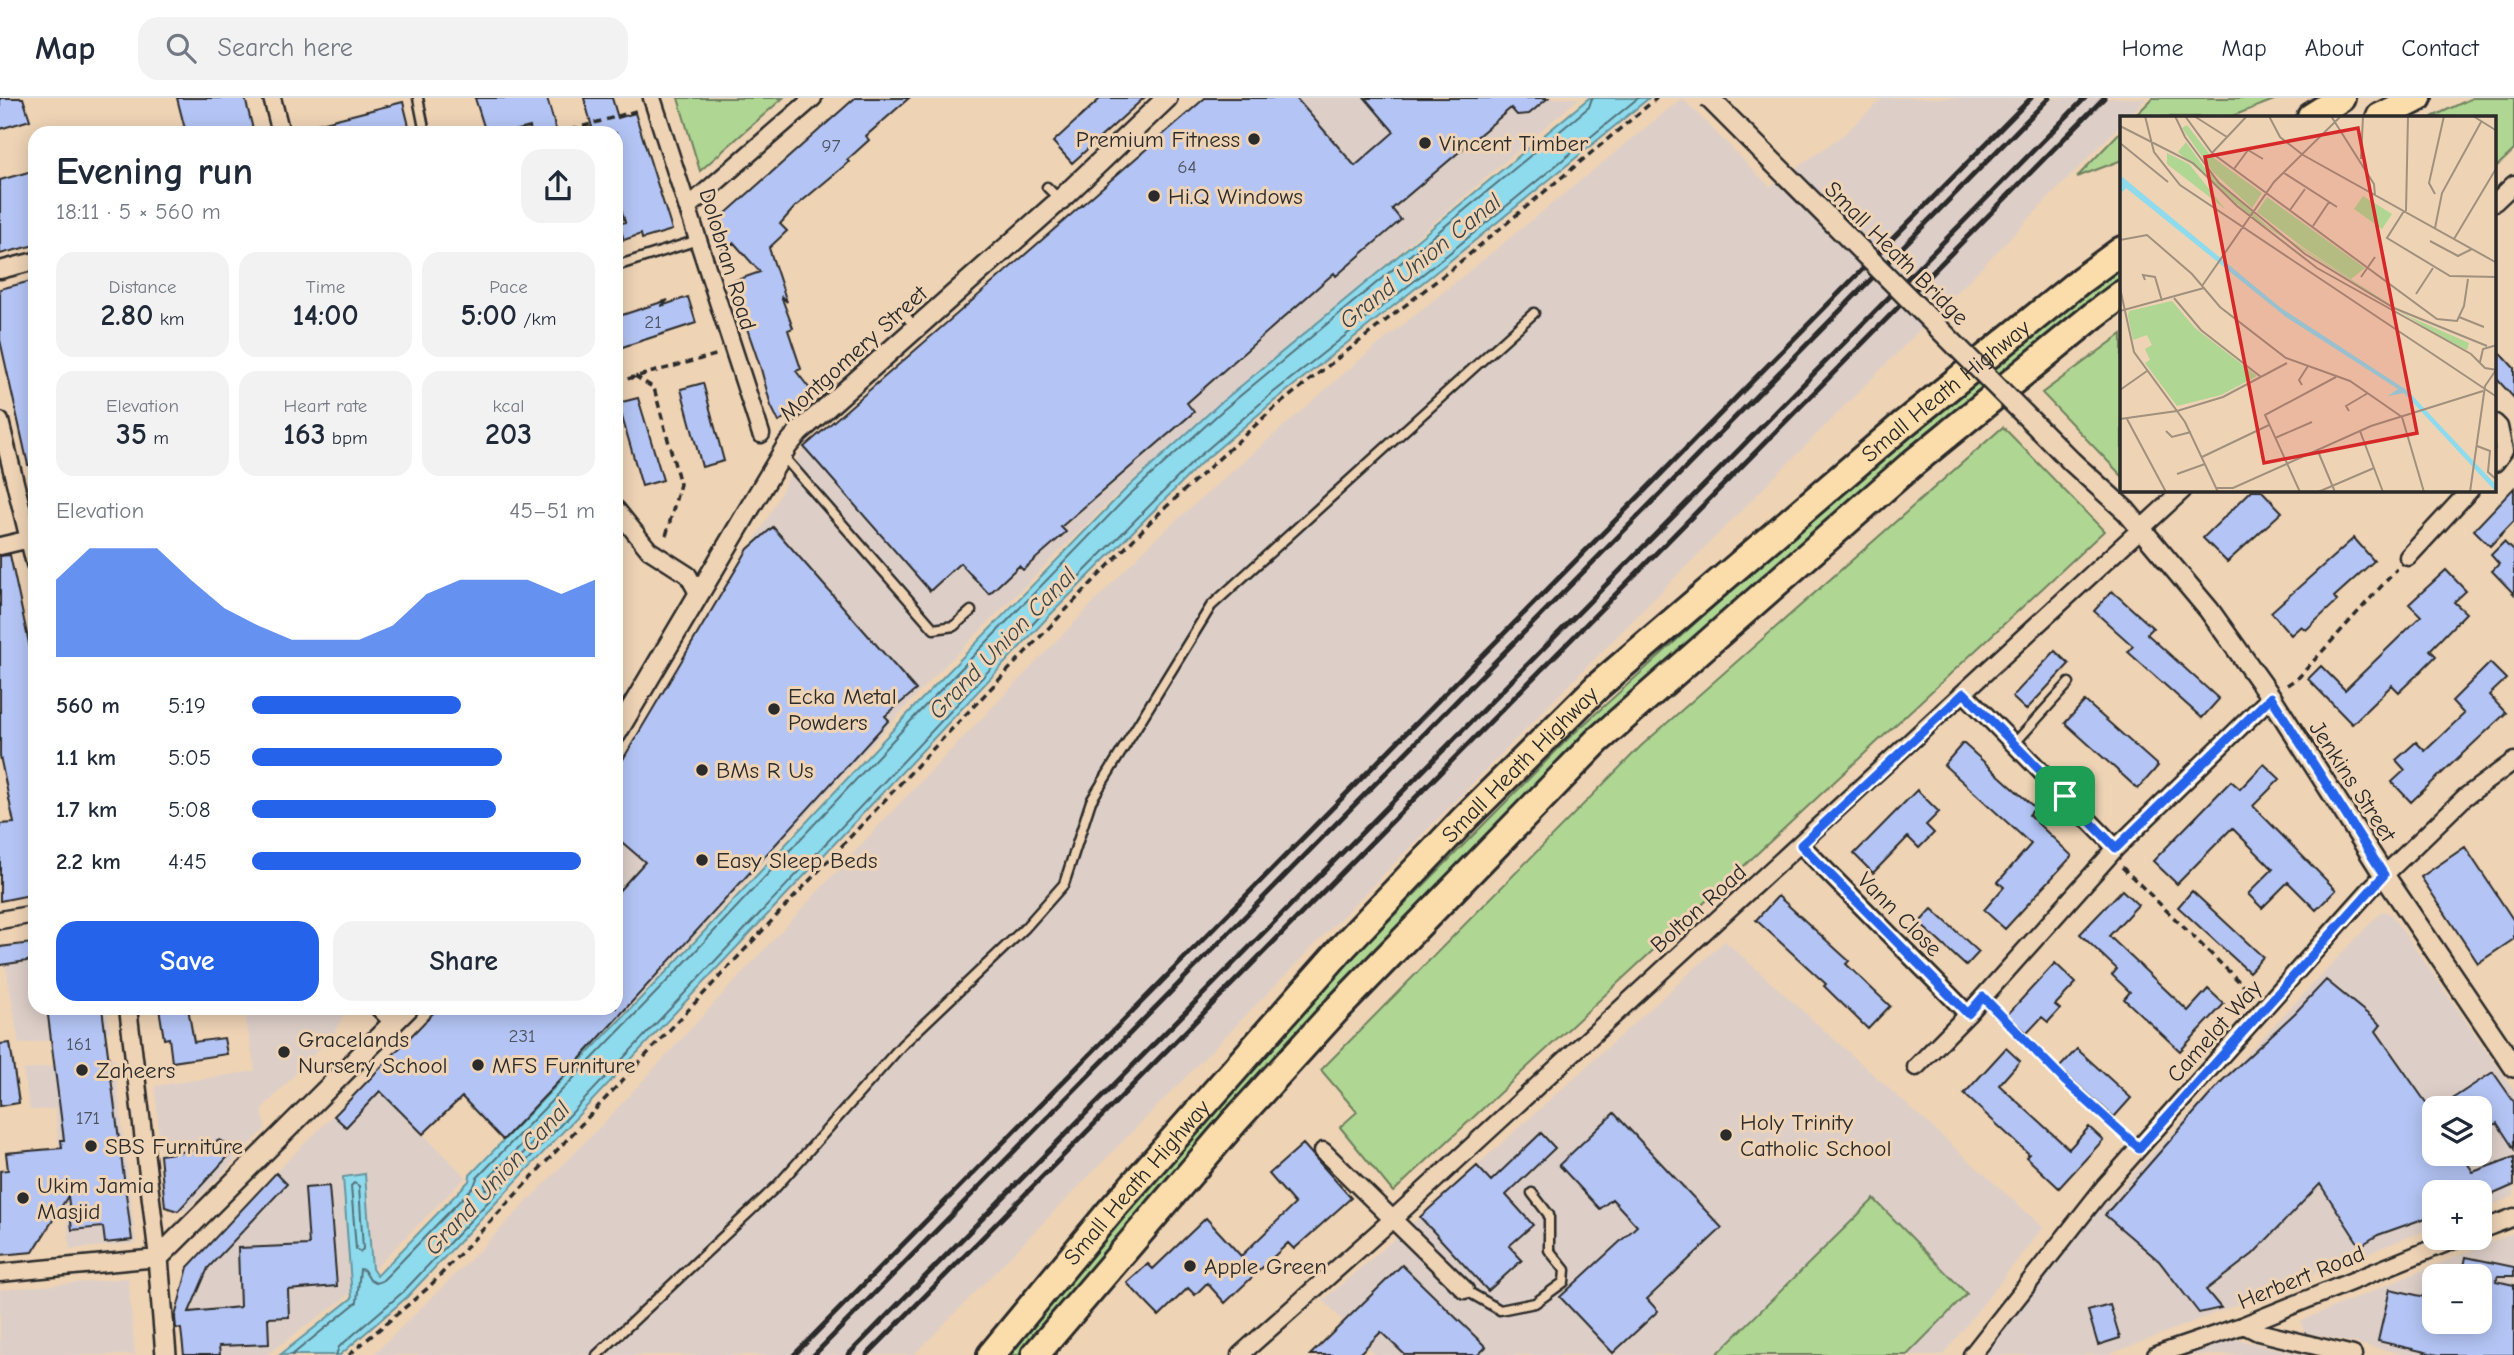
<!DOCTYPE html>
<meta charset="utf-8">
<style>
body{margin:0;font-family:"Comic Neue",sans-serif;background:#f2f2f3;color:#1f2937;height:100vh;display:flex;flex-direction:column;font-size:26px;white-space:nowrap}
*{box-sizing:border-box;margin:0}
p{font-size:23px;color:#747a83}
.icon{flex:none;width:38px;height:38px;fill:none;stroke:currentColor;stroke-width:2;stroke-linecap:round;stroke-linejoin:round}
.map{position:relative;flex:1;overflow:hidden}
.side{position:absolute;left:28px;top:28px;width:595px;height:889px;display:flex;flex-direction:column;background:#fff;border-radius:21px;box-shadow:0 4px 18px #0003}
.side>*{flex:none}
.controls{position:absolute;left:2422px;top:998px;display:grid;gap:14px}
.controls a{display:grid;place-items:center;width:70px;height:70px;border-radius:14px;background:#fff;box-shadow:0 4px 18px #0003;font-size:35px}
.pin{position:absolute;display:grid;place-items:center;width:60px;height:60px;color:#fff;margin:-30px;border-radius:14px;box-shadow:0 4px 10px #0006}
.round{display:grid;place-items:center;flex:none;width:74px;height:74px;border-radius:21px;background:#f2f2f3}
.headline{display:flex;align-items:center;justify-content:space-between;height:119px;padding:0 28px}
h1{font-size:38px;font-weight:700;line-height:52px}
.stats{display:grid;grid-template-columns:repeat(3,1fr);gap:10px;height:119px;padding:7px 28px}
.stats div{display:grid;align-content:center;border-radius:18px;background:#f2f2f3;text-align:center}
.stats b{font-size:30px;font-weight:700}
.stats small{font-size:19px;font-weight:400}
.stats p{font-size:19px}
.chart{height:196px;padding:14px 28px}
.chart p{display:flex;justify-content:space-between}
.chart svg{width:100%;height:126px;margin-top:7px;fill:#2563eb;opacity:.7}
.cta{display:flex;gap:14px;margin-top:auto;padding:14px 28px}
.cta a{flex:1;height:80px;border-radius:21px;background:#2563eb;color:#fff;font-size:28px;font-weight:700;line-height:80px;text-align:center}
.cta a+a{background:#f2f2f3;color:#1f2937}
ul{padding:0 28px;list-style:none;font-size:23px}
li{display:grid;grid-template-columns:112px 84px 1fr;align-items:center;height:52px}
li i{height:18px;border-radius:9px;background:#2563eb}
header{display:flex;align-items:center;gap:42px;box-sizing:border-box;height:98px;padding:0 35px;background:#fff;border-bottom:2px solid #e0e1e3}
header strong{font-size:33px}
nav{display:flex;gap:38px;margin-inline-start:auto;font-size:24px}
.search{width:490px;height:63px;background:#f2f2f3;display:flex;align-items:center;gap:18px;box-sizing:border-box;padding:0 24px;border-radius:21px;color:#747a83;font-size:26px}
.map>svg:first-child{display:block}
.built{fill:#ddcfc8;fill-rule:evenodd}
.green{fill:#afd692;stroke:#6d805e;stroke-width:2}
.water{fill:#8edbed;stroke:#66959f;stroke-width:2}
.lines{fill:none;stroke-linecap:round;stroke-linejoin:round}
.shore{stroke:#537179;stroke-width:2}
.building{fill:#b4c5f5;stroke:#2b2b2b;stroke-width:2}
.service-casing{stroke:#2b2b2b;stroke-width:13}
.minor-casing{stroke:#2b2b2b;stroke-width:21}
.tertiary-casing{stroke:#2b2b2b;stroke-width:24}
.trunk-casing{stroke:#2b2b2b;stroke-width:32}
.path{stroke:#2b2b2b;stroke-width:3.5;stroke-dasharray:7 5;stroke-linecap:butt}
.service{stroke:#eed3b5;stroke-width:8}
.minor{stroke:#eed3b5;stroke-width:16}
.tertiary{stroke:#eed3b5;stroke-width:19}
.trunk{stroke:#faddab;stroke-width:26}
.rail{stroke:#2b2b2b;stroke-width:5}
.tertiary-bridge-casing{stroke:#2b2b2b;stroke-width:24;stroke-linecap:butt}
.tertiary-bridge{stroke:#eed3b5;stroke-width:19}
.route-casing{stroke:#fff;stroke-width:14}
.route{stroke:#2563eb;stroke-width:9}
.poi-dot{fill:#2b2b2b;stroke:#eed3b5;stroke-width:2.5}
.labels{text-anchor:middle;stroke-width:6;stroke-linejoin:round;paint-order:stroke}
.number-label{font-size:19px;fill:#4d525e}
.poi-label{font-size:23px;fill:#2b2b2b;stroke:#eed3b5;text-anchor:start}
.street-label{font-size:23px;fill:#2b2b2b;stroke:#eed3b5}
.water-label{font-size:24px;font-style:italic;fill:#3a4548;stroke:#eed3b5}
.inset-road{fill:none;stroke:#a0907e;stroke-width:2}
.view{fill:#d62828;fill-opacity:0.15;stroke:#d62828;stroke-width:3.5}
.inset-edge{fill:none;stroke:#2b2b2b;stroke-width:3.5}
</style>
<header>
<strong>Map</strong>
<div class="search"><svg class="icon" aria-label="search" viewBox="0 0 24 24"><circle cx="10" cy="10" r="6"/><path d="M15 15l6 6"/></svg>Search here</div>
<nav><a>Home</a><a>Map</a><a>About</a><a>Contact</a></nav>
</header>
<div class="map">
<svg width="2514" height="1257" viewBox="0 0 2514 1257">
<rect width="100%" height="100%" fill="#eed3b5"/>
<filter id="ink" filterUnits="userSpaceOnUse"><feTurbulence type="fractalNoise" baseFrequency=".0143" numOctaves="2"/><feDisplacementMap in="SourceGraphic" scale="14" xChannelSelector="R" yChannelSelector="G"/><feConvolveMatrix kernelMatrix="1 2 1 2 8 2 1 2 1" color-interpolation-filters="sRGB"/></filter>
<g filter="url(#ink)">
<path class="built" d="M1205 0H1579L1115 398 923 590 623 918 549 994 616 910V673L770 416 804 349Z
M1682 0 1770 89 1843 37 1883 0H2146L2128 19H2122V25L1977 174 1555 601 914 1257H373L477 1155 600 1029 896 709 1156 440 1356 265Z
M2382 813 2391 816 2514 992V1098L2480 1111V1094H2434V1129L2108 1257H1985L2088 1124ZM2434 1010H2480V1055H2434Z
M1725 843 2043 1129 1943 1257H1375L1323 1202 1420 1119Z
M35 844V910H107L110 934 19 946 3 849Z
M244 910H342L343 918 334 935 262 1011 265 1031 187 1112 176 1114 165 1109 155 988 255 973Z
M114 960 136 1145 70 1151 55 1011 30 1012 23 972Z
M369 982 466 1079 345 1200 266 1257H183L179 1205 187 1172 279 1071Z
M2514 1135V1257H2408L2304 1234 2301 1224 2312 1218ZM2434 1178H2480V1223H2434Z
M128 1180 135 1257H0V1192Z
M2232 1240 2304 1257H2182Z"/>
<path class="green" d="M678 0H783L700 73Z
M2153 0H2279L2230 19H2134Z
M2472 0H2514V52L2495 70V19H2432Z
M2122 32V62L2077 79Z
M2122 163V183L2059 230 1881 375 1634 598 1024 1257H1004L1125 1114 1350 862 1570 639 1952 292Z
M2122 236V378L2042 295Z
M2003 329 2104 433 1393 1094 1340 1029 1357 1014 1321 972 1641 648Z
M1874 1101 1967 1196 1907 1257H1716Z"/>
<path class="water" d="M1589 0H1649L1451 162 1273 304 1200 366 1049 518 407 1199 340 1257H280L352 1200 343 1079 365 1076 372 1171 377 1178 469 1083 470 1077 671 869 917 606 1124 393 1218 307Z"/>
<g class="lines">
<path class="shore" d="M540 1028 544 1030 543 1034 490 1091H485V1084Z
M354 1085 359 1088 363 1151 360 1154 356 1151 351 1088Z
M292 1257 357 1204 360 1171 364 1172 370 1182 376 1185 382 1183 391 1174 474 1088 477 1080 676 874 922 611 1128 398 1223 312 1589 9 1592 0
M336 1257 339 1249 403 1194 1044 514 1196 361 1269 298 1447 157 1638 0"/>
</g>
<path class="building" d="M0 0H23L30 22 0 31Z
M177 0H245L254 35H186Z
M475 0H547L557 35H531L530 29 506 35H486Z
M584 0H612L618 20 635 15 672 132 642 141 641 136 624 142 619 126 625 124 616 94V35H584L583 31 592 29Z
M855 0H909L866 38 869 42 847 62 849 64 795 109 780 126 787 133 769 150 787 204 781 198 793 230 788 232 801 271 796 273 813 295 779 324 771 308 761 271 731 184 760 174 734 145 723 154 716 124Z
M1101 0H1144L1072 65 1053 44Z
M1205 0H1296L1355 68 1394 34 1365 0H1548L1529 16 1517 17 1511 10 1392 111 1401 122 1336 178 1334 175 1187 305 1194 314 1061 429 1066 434 1023 472 1019 468 989 496 960 465 930 493 804 349Z
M403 4 409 28 383 35H305V29Z
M32 73 35 84V147L0 156V82Z
M35 182V367H28L0 242V191Z
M688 199 696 225 616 251V219L668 202 661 208Z
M2495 249 2514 270V300L2495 279Z
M703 285 724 363 702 369 681 291Z
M638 300 663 382 642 388 618 305Z
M2514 390V423L2490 448 2474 432Z
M2252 392H2261L2282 414 2227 464 2203 440Z
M773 429 916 592 885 618 889 622 577 964 503 1042 462 999 423 1036 380 993 346 1029 334 1018 438 910H616V796L645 764 616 739V673L748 451Z
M2354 440 2374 463 2334 499 2337 503 2306 532 2301 528 2291 537 2271 514Z
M2504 444 2513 453 2514 452V496L2492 473 2499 466 2491 457Z
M10 457 35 573V796L0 803V726L14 725 0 658V458Z
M2446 472 2466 493 2454 504 2466 515 2430 552 2436 558 2421 573 2399 594 2392 587 2352 626 2308 581 2321 568 2345 592 2421 518 2409 506Z
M2112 493 2153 530 2147 536 2219 601 2202 620 2128 554 2133 548 2094 513Z
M2055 553 2069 566 2026 612 2012 599Z
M2490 565 2506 581 2489 597 2506 615 2411 704 2392 684 2405 672 2396 662 2416 644 2425 653 2464 616 2452 603Z
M2085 603 2158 668 2138 691 2065 625Z
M1963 645 2035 710 2029 717 2072 758 2005 831 1984 812 2004 789 1998 784 2031 746 1944 667Z
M2264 666 2280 681 2253 708 2336 792 2316 812 2288 784 2262 810 2248 796 2273 771 2232 730 2177 786 2153 763 2231 683 2240 691Z
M1917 692 1939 714 1926 727 1934 735 1919 750 1908 739 1873 775 1854 756Z
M2465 749 2514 823V841L2478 865 2421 779Z
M2122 792 2138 807 2109 838 2188 913 2208 891 2224 906 2180 953 2124 901 2130 894 2112 877 2117 871 2080 836Z
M2192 793 2263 859 2249 874 2178 809Z
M1778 798 1849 863 1846 866 1890 908 1868 931 1824 888 1826 886 1756 822Z
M1932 811 1979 854 1966 868 1919 825Z
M32 845 34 862 0 867V849Z
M2055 865 2076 885 2055 907 2060 911 2048 924 2042 919 2027 935 2007 917Z
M2326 882 2381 927 2376 933 2434 1016V1055H2461L2473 1074 2514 1059V1087L2480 1102V1094H2434V1117L2378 1137 2360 1148 2320 1086 2253 1156 2206 1192 2221 1210 2199 1215 2159 1163 2105 1117 2222 983 2295 915Z
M47 910H102L132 1142 105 1145 103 1129 72 1132 68 1098 33 1154 0 1157V1073L8 1072 6 1055 62 1050 61 1042H64Z
M159 910H188L194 944 224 940 227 956 172 964 169 940 164 941Z
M10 945 19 1005 0 1008V946Z
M2006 950 2020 963 1999 987 2069 1051 2089 1029 2103 1042 2059 1090 2026 1059 2029 1056 1964 996Z
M2077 951 2131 1000 2114 1019 2059 970Z
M2493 974 2514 1004V1051L2497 1025 2480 1035V1010H2438Z
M1614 1015 1722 1130 1647 1201 1658 1213 1613 1255 1560 1199 1637 1128 1612 1101 1600 1111 1559 1067Z
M1541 1035 1555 1050 1506 1097 1533 1127 1509 1148 1522 1162 1488 1193 1420 1119 1477 1068 1491 1083Z
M220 1042 235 1051 178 1113 165 1109 160 1057 202 1051Z
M1303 1046 1351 1100 1294 1151 1288 1145 1225 1205 1207 1185 1195 1197 1188 1190 1159 1218 1127 1185 1148 1166 1153 1171 1206 1120 1241 1158 1295 1106 1269 1076Z
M276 1075 287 1086 208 1170 189 1214 240 1209 238 1150 309 1147 305 1090 329 1088 337 1188 288 1192 289 1219 268 1220 269 1246 219 1248 220 1257H184L181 1231 176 1230 175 1219 188 1169Z
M2466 1159 2514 1169V1178H2498L2496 1183 2514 1187V1257H2438L2378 1243 2390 1191 2434 1201V1223H2480V1178H2462Z
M1402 1167 1486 1249 1478 1257H1405L1381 1234 1358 1257H1310Z
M2110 1207 2120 1240 2098 1247 2088 1213Z"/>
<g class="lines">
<defs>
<path id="service" d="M418 0 425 35
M1047 89 1060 102
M616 168 698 142
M904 215 915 230
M782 357 934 531 954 528 971 513
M2014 646 2069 585
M1465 1192 1500 1212 1535 1205 1564 1184 1565 1172 1549 1152V1117L1532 1095
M597 1257 777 1088 902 947 1025 830 1064 786 1091 703 1211 508 1534 215"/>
<path id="minor" d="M272 0 281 35
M652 0 761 336
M2495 104 2514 86
M688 109 813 0
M0 172 35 163
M0 323 35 466
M2495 325 2499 329 2504 353 2495 365
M616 411 649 452 688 477 699 497
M0 448 30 441
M2408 459 2470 392
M1964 595 2116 750
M1801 747 1968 916
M0 822 35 816
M379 910 393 924
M1916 969 1968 916 2116 750 2271 599
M1323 1053 1465 1192
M2480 1132 2514 1119
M0 1175 158 1160 128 910
M2244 1227 2258 1234 2353 1257
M1240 1257 1394 1120 2183 392
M1972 1257 2105 1088 2373 788 2465 699 2514 663
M2156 1257 2244 1227 2461 1139"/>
<path id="tertiary" d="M2072 364 2126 413 2209 512 2271 599 2384 777 2514 969
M616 636 751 408 787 348 798 335 1060 102 1167 0
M166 1257 158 1160 408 910"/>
<g id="trunk">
<path d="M2311 19 2341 0"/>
<path d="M2380 19 2418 0"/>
<path id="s1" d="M991 1257 1111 1112 1342 850 1465 720 1598 588 1901 328 2081 182 2122 152"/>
<path d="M1035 1257 1235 1023 1338 910 1597 643 1913 365 2094 217 2122 196"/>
</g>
</defs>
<use href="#service" class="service-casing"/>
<use href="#minor" class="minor-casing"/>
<use href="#tertiary" class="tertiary-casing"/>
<use href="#trunk" class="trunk-casing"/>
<path class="path" d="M560 35 639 12
M635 278 654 290 680 386 665 442
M616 284 719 256
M616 345V363
M2287 587 2299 579 2397 471
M2122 769 2254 898
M1994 911 2066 984 2127 1039
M349 1257 429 1189 927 657 1153 421 1272 312 1454 169 1657 0"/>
<use href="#service" class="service"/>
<use href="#minor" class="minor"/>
<use href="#tertiary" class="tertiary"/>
<use href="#trunk" class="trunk"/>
<path class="rail" d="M794 1257 2031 0
M814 1257 2049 0
M848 1257 2085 0
M867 1257 2104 0"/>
<defs>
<path id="tertiary-bridge" d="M1709 0 2072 364"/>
</defs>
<use href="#tertiary-bridge" class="tertiary-bridge-casing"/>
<use href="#tertiary-bridge" class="tertiary-bridge"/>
</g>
</g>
<g class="lines" filter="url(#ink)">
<defs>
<path id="route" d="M1964 595 2116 750 2271 599 2384 777 2139 1050 2066 984 1983 899 1968 916 1801 747Z"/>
</defs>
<use href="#route" class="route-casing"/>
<use href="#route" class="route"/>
</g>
<g class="poi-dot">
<circle cx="1254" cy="41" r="7"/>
<circle cx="1425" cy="45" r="7"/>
<circle cx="1154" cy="98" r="7"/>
<circle cx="774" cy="611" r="7"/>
<circle cx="702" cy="672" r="7"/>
<circle cx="702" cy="762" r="7"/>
<circle cx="284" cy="954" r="7"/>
<circle cx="478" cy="967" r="7"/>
<circle cx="82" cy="972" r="7"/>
<circle cx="1726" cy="1037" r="7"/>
<circle cx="91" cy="1048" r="7"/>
<circle cx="23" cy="1100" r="7"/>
<circle cx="1190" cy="1168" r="7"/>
</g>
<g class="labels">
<g class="number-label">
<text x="831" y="54">97</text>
<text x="1187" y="75">64</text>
<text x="653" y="230">21</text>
<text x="522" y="944">231</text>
<text x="79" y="952">161</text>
<text x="88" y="1026">171</text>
</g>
<g class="poi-label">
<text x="1240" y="49" text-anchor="end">Premium Fitness</text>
<text x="1439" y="53">Vincent Timber</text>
<text x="1168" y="106">Hi.Q Windows</text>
<text x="788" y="606">Ecka Metal<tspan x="788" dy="26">Powders</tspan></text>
<text x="716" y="680">BMs R Us</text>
<text x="716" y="770">Easy Sleep Beds</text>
<text x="298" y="949">Gracelands<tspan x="298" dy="26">Nursery School</tspan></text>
<text x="492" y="975">MFS Furniture</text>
<text x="96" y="980">Zaheers</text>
<text x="1740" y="1032">Holy Trinity<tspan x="1740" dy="26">Catholic School</tspan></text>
<text x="105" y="1056">SBS Furniture</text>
<text x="37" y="1095">Ukim Jamia<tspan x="37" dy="26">Masjid</tspan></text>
<text x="1204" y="1176">Apple Green</text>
</g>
<g class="street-label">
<text transform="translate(1897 155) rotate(45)" y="8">Small Heath Bridge</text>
<text transform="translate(728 161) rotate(73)" y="8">Dolobran Road</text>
<text transform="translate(853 255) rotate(-42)" y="8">Montgomery Street</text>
<text dy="8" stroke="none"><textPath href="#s1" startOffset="1360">Small Heath Highway</textPath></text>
<text dy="8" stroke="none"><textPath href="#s1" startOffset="793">Small Heath Highway</textPath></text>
<text transform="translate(2353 683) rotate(57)" y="8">Jenkins Street</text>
<text transform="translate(1698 810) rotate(-42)" y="8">Bolton Road</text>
<text transform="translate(1900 816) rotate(45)" y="8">Vann Close</text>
<text transform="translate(2214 933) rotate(-48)" y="8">Camelot Way</text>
<text dy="8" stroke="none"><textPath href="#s1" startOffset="226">Small Heath Highway</textPath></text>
<text transform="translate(2301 1179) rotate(-22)" y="8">Herbert Road</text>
</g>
<g class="water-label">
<text transform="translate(1420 163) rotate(-39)" y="8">Grand Union Canal</text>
<text transform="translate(1002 545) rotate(-46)" y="8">Grand Union Canal</text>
<text transform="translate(497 1080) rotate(-47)" y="8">Grand Union Canal</text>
</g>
</g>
<g transform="translate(2120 18)">
<rect width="376" height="376" fill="#eed3b5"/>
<path d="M67 9 91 40 142 77 132 92 93 56 62 12ZM66 26 83 50 146 109 290 201 349 227 347 234 325 224 134 103 58 36ZM47 37 69 48 105 93 47 48ZM243 80 272 98 262 113 234 93ZM147 81 245 152 231 163 184 132 137 96ZM52 185 75 212 137 260 101 279 57 290 25 247 30 244 25 233 32 229 27 219 13 224 8 200 9 195Z" fill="#afd692"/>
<path d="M0 59 161 192 288 275 376 369V376L284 277 268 280 278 273 166 201 6 72 0 78Z" fill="#8edbed"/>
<path class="inset-road" d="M25 0 34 36 60 69 377 281M55 0 65 21 99 67 185 138 274 192 367 230M65 0 92 37 317 203 337 205 344 190 348 163M74 0 107 21M149 0 160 21 183 39 377 147M211 0 254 68 255 79M353 0 377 15M0 10 73 47 117 90 197 152 351 238 365 252 377 254M0 27 48 66M92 37 126 1M241 43 243 0M114 53 128 34 143 43M164 57 217 91M315 78 309 67 324 0M170 94 185 73M284 95 267 122 330 160 377 161M286 95 288 0M193 110 209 86M315 112 322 77 361 6M334 123 377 51M0 124 27 119 72 158 100 191 166 242 230 265 282 301M310 125 338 140 352 133M241 161 255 141M25 164 23 159 35 161 42 185M82 170 154 66 221 0M0 172 14 236 65 306 98 376M296 178 313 152M54 182 81 214 141 261M0 195 84 172M339 201 364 211M360 246 363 233 377 229M182 269 179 264 188 250M0 274 27 255M229 295 226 290 248 277M282 301 304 376M0 303 57 295 103 281 167 247M7 303 46 376M46 315 52 321 71 316M240 315 263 376M155 322 192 306M357 330 370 335 368 356 377 364M197 333 215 376M82 341 149 309M57 358 85 348M97 372H113L251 310 363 275M180 376 145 299 216 261M198 376 254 352M350 376 365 270 376 254"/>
<path class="view" d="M238 12 297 317 144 347 85 41Z"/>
<rect width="376" height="376" class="inset-edge"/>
</g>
</svg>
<div class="controls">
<a><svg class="icon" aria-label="layers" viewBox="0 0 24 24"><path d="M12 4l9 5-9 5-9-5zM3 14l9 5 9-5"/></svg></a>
<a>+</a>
<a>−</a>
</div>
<div class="pin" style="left:2065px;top:698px;background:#1e9e55"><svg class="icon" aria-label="arrive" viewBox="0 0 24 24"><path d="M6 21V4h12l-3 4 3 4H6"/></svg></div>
<section class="side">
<div class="headline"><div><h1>Evening run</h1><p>18:11 · 5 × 560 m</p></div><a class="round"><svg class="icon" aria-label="share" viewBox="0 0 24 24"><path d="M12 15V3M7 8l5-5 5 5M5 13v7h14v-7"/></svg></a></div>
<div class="stats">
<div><p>Distance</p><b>2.80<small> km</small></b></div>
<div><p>Time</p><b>14:00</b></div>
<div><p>Pace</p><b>5:00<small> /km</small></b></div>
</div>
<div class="stats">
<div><p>Elevation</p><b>35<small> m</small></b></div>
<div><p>Heart rate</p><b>163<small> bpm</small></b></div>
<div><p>kcal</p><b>203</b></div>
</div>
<div class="chart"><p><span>Elevation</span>45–51 m</p>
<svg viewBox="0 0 160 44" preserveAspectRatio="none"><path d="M0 44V17L10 6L20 6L30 6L40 17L50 27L60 33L70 38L80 38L90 38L100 33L110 22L120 17L130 17L140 17L150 22L160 17V44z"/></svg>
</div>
<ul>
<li><b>560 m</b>5:19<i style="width:61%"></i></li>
<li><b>1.1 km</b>5:05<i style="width:73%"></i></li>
<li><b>1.7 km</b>5:08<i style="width:71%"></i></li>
<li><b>2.2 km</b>4:45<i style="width:96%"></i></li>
</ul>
<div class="cta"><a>Save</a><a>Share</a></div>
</section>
</div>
